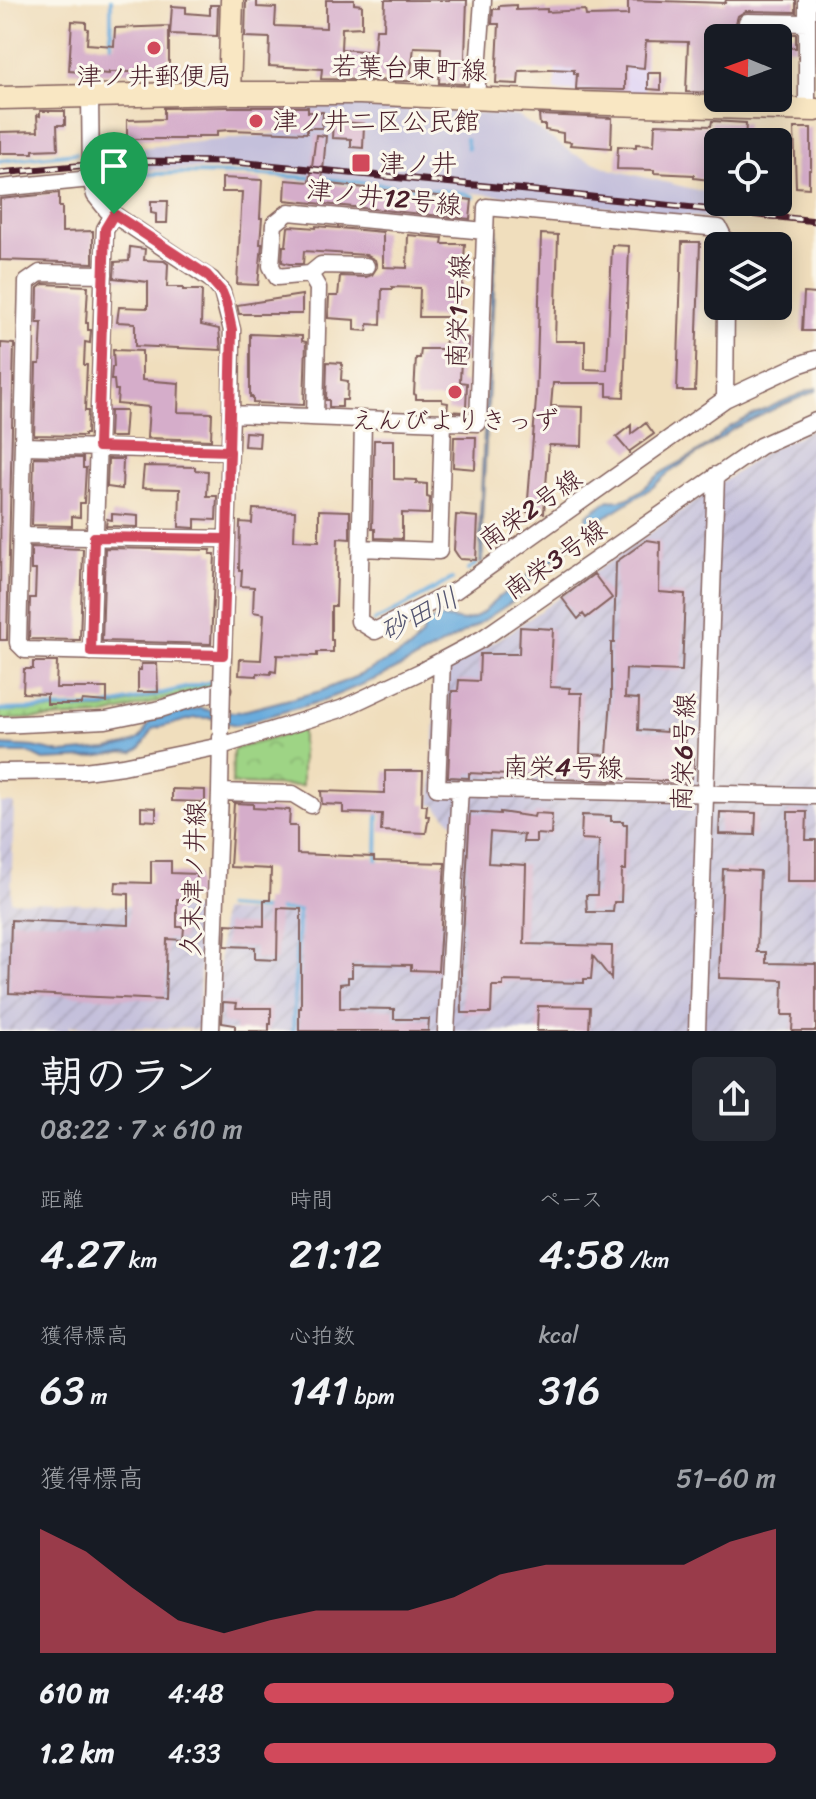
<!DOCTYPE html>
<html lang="ja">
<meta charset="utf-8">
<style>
body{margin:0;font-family:Sriracha,"Klee One",sans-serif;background:#242831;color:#f1f3f6;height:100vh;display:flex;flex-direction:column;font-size:30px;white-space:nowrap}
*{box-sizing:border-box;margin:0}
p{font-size:26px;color:#9ea1a6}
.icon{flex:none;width:44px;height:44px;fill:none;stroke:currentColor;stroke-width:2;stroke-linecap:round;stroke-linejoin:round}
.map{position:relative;height:1031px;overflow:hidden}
.sheet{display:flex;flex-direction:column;background:#171b24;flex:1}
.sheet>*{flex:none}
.needle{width:52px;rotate:271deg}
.tools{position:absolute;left:704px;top:24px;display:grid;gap:16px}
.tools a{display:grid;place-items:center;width:88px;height:88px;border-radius:12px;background:#171b24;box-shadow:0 4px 20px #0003;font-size:40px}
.pin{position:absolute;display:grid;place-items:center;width:68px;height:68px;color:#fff;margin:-82px -34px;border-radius:50% 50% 50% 0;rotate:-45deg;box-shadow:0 0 8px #0007}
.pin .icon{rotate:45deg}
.round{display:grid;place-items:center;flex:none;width:84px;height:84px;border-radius:12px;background:#242831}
.headline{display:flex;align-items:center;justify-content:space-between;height:136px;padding:0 40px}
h1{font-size:44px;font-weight:600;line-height:60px}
.stats{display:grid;grid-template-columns:repeat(3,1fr);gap:12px;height:136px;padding:8px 40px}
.stats div{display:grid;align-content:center}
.stats b{font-size:40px;font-weight:600}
.stats small{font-size:22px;font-weight:400}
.stats p{font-size:22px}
.chart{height:224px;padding:16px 40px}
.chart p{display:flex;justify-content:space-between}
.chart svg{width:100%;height:144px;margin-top:8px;fill:#d1495b;opacity:.7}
ul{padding:0 40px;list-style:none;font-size:26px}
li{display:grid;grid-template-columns:128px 96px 1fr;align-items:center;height:60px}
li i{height:20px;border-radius:10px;background:#d1495b}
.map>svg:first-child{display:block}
.built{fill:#e0d4f4}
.industrial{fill:url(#industrial-furrows)}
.railway{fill:#c4c0db}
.grass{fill:url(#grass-dots);stroke:#747a58;stroke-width:2}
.park{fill:url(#park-crowns);stroke:#747a58;stroke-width:2}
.water{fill:#69acdd;stroke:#5a6684;stroke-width:2}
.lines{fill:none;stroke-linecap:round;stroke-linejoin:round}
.stream{stroke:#69acdd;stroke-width:4}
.building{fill:#d5adca}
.street-casing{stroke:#84625e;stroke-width:19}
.secondary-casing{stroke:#84625e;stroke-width:25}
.street{stroke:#fff;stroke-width:16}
.secondary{stroke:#f9e7c3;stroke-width:22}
.rail-casing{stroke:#4a1f2b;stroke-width:7}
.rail{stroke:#fbf7ec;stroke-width:4;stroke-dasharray:12;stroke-linecap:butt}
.street-bridge-casing{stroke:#84625e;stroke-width:19;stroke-linecap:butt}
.street-bridge{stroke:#fff;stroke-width:16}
.route-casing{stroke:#fff;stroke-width:16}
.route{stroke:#d1495b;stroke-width:10}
.poi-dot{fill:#d1495b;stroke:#fbf7ec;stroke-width:3}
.labels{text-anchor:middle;stroke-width:6;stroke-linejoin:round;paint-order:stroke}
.street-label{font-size:26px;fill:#4a1f2b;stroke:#fbf7ec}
.poi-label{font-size:26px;fill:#4a1f2b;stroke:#fbf7ec}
.water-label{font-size:28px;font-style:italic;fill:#565772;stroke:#fbf7ec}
</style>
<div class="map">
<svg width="816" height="1031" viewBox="0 0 816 1031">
<defs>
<pattern id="industrial-furrows" width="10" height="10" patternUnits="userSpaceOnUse" patternTransform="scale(2)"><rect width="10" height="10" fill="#c4c0db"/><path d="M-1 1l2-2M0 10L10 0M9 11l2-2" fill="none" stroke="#aaa5bc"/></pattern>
<pattern id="grass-dots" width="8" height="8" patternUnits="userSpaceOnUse" patternTransform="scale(2)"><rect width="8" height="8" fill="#9ed485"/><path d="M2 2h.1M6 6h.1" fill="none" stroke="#8ab673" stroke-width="1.8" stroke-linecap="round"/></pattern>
<pattern id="park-crowns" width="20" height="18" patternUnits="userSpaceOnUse" patternTransform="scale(2)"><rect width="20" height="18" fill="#9ed485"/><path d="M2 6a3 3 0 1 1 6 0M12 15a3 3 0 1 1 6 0" fill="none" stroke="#8ab673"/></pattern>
</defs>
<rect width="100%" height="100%" fill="#fbf7ec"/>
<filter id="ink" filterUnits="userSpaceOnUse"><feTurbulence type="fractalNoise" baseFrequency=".0125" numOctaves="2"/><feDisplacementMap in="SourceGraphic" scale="16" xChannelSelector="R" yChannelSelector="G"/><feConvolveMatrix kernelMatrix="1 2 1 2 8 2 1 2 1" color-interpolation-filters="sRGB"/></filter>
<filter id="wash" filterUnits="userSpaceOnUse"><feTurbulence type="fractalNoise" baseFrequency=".006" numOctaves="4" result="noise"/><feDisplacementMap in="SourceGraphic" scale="32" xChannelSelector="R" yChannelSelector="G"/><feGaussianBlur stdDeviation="1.8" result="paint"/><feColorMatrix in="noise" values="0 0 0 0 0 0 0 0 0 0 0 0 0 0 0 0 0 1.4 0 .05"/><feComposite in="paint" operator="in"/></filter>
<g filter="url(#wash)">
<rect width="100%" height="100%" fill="#f0debd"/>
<path class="built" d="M556 47 646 49 645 94 555 91Z"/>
<path class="industrial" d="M816 427V1031H217L221 911 447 919 454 824 435 805H431L437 678 448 669 510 632 765 452Z
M0 803H14L11 901 201 909 199 1029 70 1026 69 1031H0Z"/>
<path class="railway" d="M279 102 362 105 518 116 574 154 610 169 718 195V202H723L722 220 273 171 233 168 99 172 97 152 277 134Z"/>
<path class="grass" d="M214 682V687L102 716 0 720V711L104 709Z"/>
<path class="park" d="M302 730V786L232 784 233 751 235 749Z"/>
<path class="water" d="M494 229 497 230 482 520 483 562 480 563V516Z
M816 388V391L778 407 733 429 713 444 667 474 653 487 592 525 573 544 535 574 528 584 525 593 474 627 416 659 380 677 322 701 236 725 211 718H195L153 729 141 748 133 753 125 752 87 758 43 760 29 753H0V745L34 747 62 753 108 749 126 745 136 741 142 736 151 720 200 708 211 711 236 712 247 710 321 691 360 675 410 649 422 635 426 624 439 617 464 621 474 618 483 612 499 597 517 585 558 549 581 533 585 528 587 515 609 500C635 505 649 479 668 469 683 461 698 453 711 443 718 438 723 431 730 427 758 412 786 399 816 388Z"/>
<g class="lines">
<path class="stream" d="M111 48V0
M464 114 466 126
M466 139 468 148
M0 161 76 153
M103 176 184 173 247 174 314 178 463 193 474 197
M468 570 476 564
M374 621 392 613 452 579
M0 710 103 707 211 682
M377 864 378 809
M226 907 266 910
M275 910 306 911
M293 1031 298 911"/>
</g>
<g id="blocks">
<path class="building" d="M246 0H257V7L276 8 275 26 326 28V0H354V4L362 5V27L342 28 341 49 374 52 376 29H384L385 0H467L464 84 439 83 441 48 414 47 410 81 321 79 322 69 269 66 270 38 245 37Z
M628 0 725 3 726 0H796V12L746 11 738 16 736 23 741 31 746 33 796 34V48L778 47V38H718V93L686 92 688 42 646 41 644 68 625 66V90L576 89 577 74H574V70L549 69V70L519 71 518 84 496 83 499 24H492L493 9H499V6L516 5V10L547 9V12L585 10 586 16 628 15Z
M210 5H218L217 36 170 34 172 6 186 7V13L210 15Z
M72 21 86 22V28L88 29 87 44 114 46 115 28 169 26V68L161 69V72H109V74L69 71Z
M648 73H661V90L648 89Z
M229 107H308V112H323L322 128H307V133L230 130 217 131V136H198V138H184V139H127V120L164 119V108Z
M40 111H65V125H57L58 149 33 150V153H0V132L38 131 37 115 40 116Z
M539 115 612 118 611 148 570 145 571 142 563 141V133L545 130V125H540Z
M333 121 364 124 363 148 351 147V139L332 138Z
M712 121 746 123 745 142H715L709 180 694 178V175L654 173V170L617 169 618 146 636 147V144L654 145 655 124 711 126Z
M794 128H811V170H809V188L796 187Z
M316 135 326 136 322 183 472 200 470 219 285 200 286 180 310 182Z
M222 178 262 180 260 218H262L260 244H262L258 285 237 284 242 192H222Z
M59 193V207H62V232L93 231V263L0 260V199Z
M151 201H168L167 223H156V214L151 213Z
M290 226 316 228V226L383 232V267L407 268 408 235 443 238 442 244H465L462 290H456L455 308H450L449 317H419L420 288 392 287V289H382L381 325 368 324 367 331 355 330V320L328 318 329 296H338L340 276 366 277 372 275 377 267 375 260 366 255 304 251 303 264H289L282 262 283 246H286L288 227Z
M541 234 558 235 555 341H585V369L607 370 612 245 629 246 624 397 607 396V383H553L551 406 583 407 582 446 549 445 544 513 527 512 536 400Z
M682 242H700L695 391H677Z
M130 247 145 249 144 260 164 261 168 264 167 287H178V288H183V290H202L201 325 219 329 221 350 135 346V323L117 322 119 307 148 308V282L114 278 115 262 129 261Z
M43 284 88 286 86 323H88V330H91L90 343 85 342 84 365H87L85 411H88L87 434H84V436L34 435 36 364H40L42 323H37L38 288Z
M804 293 816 294V331H802Z
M302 295V314H239L237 305Z
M250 334 302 336V341L306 342 304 405 253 403V397H250Z
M446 337 468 338 467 358H461L460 382 467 383 466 409 463 412 447 411 448 403 442 402V399H416V395L414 394 416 358H420L421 349H445Z
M1 343 14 344 7 640H0Z
M113 350 142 351V380L179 383 178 412 212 413 211 440 147 438 149 407 117 404 118 390H115L114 380H111L112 367H114Z
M327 362 342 363 341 380 348 381 347 400H342V407H329V400H326Z
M110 411H126L124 437H109Z
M646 423 654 434 630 451V453L616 437 631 425V434Z
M245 432 260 433 259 447 244 446Z
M454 437H476L475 469 453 467Z
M374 440H394V479L416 480V483L427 484V497L430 498 429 514 402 513V539L375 538V529H372Z
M34 457 83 458V468H86L84 503H80V517L72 516V526L32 525Z
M108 459H123L122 489 107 487Z
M144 466 195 467V470L208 471 207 496H217L216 520 195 519V528L179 527 180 489 142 488Z
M253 509 295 511 294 540 319 541V510L350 511V539L338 538 336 606H331V640H333V652H317V656L277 655 276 672 271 671V674L257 673V676L239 675 240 659 261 660 264 614 253 612 254 587 241 586 242 570H239L240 522 252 523Z
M112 514 138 516V527L106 526 107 519 112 520Z
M456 515 478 517 476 560 460 559 454 550Z
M647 540 660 542 659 592 685 594 682 671 626 669 625 698 639 699 638 730 666 732V730H686L685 755H694V771H692V778H687V782L617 779V781L589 780 555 779V775L532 773 531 776 469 773V778L448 777 452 691H458L459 680 479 681 480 654H519L520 627 553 629 550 687 570 688 569 693H582L580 754 607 755 611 698V643H614L616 562Z
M31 547 83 549 80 640 29 639 30 598H35L36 570H31Z
M105 548 211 550 210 554H215L211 644 102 641Z
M594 574 612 598 586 618 583 614 578 619 562 598Z
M33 662H57L56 688H107V702L82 700 81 704H47V694L23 693 24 669H33Z
M141 664H157L158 692H138V670H141Z
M385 771H423L422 805H427L426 816H429L426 833 381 831 382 814 343 813V805L322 804 321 791 385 793Z
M172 789 205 790V802L172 801Z
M234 803 253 804V808L290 810 289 826H297V854L374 857V861L445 863 438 971 411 970V965L352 964V977H348V983L340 984V1008L394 1009V1019H429L428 1031H299V1008H301V909L278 908 277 960 255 959V947L225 946 226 924 264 926V900H270L271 869 230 867Z
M141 807 156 808V821L141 820Z
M470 812 500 814V812L534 817 535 813 552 814 551 835 536 834V842H523L524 835 490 832 488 863 526 865 524 944 612 946 611 979 593 956 591 979H584V983L503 981V986H492L491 1013H462L461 971Z
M720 812 756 813 755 835 719 834Z
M788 812H807L806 840H816V881H787Z
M582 815 611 816V821H623V824H627L626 870H622L621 902H614L613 912H587L586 895H597L599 840 581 839Z
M151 861H171V873L197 874V899H177V927H184L183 940 167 939 165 1000 9 993 11 920 129 925V894L115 893 116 882 151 883Z
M723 869 760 871 757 952H766V963L816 964V1031H792L793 1015H782L783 980 719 978Z
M223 1002 237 1003 236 1008H271V1024H269V1031H235V1025L222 1023Z
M538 1006 590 1007 589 1031H537Z"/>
</g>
</g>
<g filter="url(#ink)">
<use href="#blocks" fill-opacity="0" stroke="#84625e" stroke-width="2"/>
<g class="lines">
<defs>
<path id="street" d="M747 22 807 23
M90 96 91 179 95 195 107 210 212 280 222 292 232 330 231 414 222 686
M476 98 483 0
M807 110V0
M0 188 91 179
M104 274 40 273 27 282 18 643 25 650 223 655
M310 274 321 265 366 266
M725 399 726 306
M231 414C314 417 396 421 478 423L486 207 719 228 726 242V246
M315 417 318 288 310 274 277 277 271 266 274 224 289 212 485 231
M363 420 359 621 375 631 456 590 725 399 798 365 816 359
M23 446 230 451
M21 536 227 539
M360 548 439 551 443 422
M91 652 105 229 114 214
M442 660 437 788 816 796
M0 725 106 720 160 709 223 689
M0 772 84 771 123 766 221 746 341 709 420 672 482 639 760 446 816 421
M220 792 293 794 311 805
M211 1031 220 792 221 737
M446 1031 460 788
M697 1031 716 475"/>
<path id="secondary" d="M229 93 232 0
M0 98 229 93H360L576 103 816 110"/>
</defs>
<use href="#street" class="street-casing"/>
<use href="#secondary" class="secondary-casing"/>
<use href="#street" class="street"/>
<use href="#secondary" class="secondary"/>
<defs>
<path id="rail" d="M0 173 131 161 236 162 526 190 816 221"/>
</defs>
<use href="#rail" class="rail-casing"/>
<use href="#rail" class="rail"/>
<defs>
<path id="street-bridge" d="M221 729 222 686"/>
</defs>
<use href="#street-bridge" class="street-bridge-casing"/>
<use href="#street-bridge" class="street-bridge"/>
</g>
</g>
<g class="lines" filter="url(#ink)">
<defs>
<path id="route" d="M114 214 105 229 98 447 230 451 223 655 91 652 94 537 227 539 232 330 226 302 222 292 207 275 114 214"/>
</defs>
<use href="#route" class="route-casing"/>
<use href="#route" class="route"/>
</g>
<g class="poi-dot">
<circle cx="154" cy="48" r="8"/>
<circle cx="256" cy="121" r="8"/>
<rect x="351" y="153" width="20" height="20" rx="4"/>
<circle cx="455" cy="392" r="8"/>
</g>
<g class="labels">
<g class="street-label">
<text transform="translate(409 68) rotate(2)" y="9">若葉台東町線</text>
<text transform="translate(384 197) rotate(6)" y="9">津ノ井12号線</text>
<text transform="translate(458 311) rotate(-88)" y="9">南栄1号線</text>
<text transform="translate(530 509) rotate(-35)" y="9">南栄2号線</text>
<text transform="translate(555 559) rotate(-35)" y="9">南栄3号線</text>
<text transform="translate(683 752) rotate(-88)" y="9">南栄6号線</text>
<text transform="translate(563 767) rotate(1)" y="9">南栄4号線</text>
<text transform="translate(193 879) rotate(-88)" y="9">久末津ノ井線</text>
</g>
<g class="poi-label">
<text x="154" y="85">津ノ井郵便局</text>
<text x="272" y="130" text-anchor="start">津ノ井二区公民館</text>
<text x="379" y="172" text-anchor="start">津ノ井</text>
<text x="455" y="429">えんびよりきっず</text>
</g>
<g class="water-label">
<text transform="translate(419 614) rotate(-27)" y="10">砂田川</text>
</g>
</g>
</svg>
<div class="tools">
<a><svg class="needle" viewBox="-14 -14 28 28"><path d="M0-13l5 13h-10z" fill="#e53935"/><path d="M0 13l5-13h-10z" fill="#9ea1a6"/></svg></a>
<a><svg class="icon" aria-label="locate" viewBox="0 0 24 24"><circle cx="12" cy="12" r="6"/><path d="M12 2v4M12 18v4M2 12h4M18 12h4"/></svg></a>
<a><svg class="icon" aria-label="layers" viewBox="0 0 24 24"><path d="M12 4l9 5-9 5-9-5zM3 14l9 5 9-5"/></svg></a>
</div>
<div class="pin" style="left:114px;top:214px;background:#1e9e55"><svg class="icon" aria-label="arrive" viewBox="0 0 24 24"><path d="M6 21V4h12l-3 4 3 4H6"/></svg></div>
</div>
<section class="sheet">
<div class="headline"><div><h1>朝のラン</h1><p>08:22 · 7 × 610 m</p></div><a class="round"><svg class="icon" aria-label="share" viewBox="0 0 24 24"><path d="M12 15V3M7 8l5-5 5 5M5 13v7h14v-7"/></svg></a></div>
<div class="stats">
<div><p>距離</p><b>4.27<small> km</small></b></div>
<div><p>時間</p><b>21:12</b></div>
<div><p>ペース</p><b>4:58<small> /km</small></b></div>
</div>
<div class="stats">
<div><p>獲得標高</p><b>63<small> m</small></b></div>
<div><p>心拍数</p><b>141<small> bpm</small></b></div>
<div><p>kcal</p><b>316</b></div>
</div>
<div class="chart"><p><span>獲得標高</span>51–60 m</p>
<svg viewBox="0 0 160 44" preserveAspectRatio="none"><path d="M0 44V6L10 13L20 24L30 34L40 38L50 34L60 31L70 31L80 31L90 27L100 20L110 17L120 17L130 17L140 17L150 10L160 6V44z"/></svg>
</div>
<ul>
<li><b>610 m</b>4:48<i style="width:80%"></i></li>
<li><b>1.2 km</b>4:33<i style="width:100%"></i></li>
</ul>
</section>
